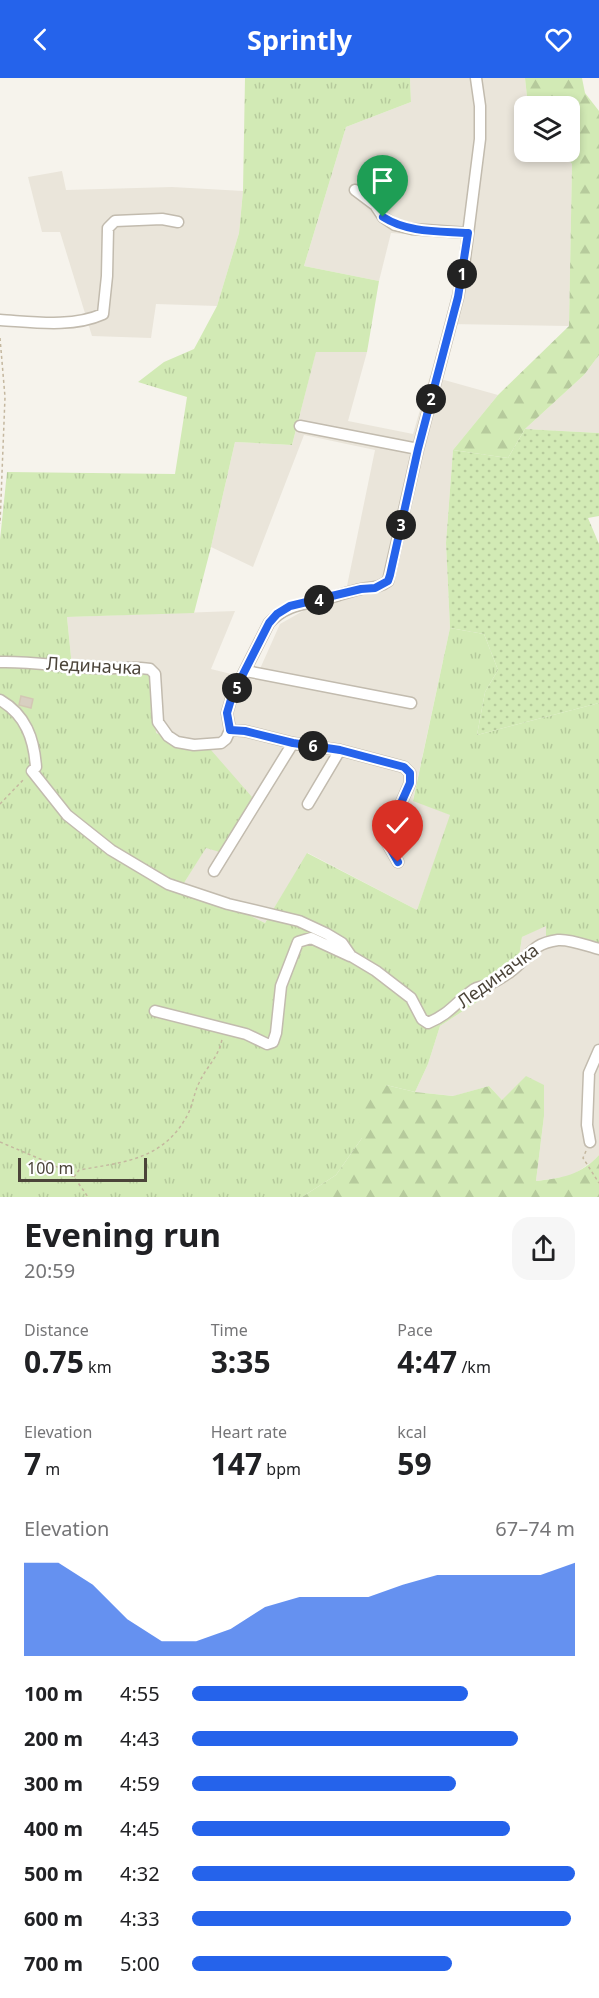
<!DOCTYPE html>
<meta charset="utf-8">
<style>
body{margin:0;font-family:"Noto Sans",sans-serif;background:#f6f6f6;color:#202124;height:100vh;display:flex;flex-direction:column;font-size:22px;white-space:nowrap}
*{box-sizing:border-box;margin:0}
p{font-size:20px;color:#757577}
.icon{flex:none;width:33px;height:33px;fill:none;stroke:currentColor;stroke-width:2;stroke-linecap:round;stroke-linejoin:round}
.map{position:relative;height:1119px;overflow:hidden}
.details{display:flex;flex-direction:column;background:#fff;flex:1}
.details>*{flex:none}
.tools{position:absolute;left:514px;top:18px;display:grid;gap:12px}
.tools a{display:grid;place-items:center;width:66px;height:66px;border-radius:12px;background:#fff;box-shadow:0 3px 9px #0003;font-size:30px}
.scale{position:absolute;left:18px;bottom:15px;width:129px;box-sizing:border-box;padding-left:6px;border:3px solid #4b4439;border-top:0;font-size:16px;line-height:21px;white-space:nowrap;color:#4b4439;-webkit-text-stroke:4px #fff;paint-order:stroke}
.pin{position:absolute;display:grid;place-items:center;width:51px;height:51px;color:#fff;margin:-62px -26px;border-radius:50% 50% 50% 0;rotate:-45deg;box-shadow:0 0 6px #0007}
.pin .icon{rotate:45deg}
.km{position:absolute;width:30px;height:30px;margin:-15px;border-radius:50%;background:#222;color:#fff;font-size:16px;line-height:30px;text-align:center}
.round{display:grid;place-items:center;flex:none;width:63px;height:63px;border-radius:18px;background:#f6f6f6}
.summary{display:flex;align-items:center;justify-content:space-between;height:102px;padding:0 24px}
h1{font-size:33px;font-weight:700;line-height:45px}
.stats{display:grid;grid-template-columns:repeat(3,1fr);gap:9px;height:102px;padding:6px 24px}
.stats div{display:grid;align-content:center}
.stats b{font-size:30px;font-weight:700}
.stats small{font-size:16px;font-weight:400}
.stats p{font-size:16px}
.chart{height:168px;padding:12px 24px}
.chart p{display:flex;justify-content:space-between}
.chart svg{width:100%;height:108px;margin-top:6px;fill:#2563eb;opacity:.7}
ul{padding:0 24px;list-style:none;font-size:20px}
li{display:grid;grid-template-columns:96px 72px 1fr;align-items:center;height:45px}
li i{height:15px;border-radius:8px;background:#2563eb}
header{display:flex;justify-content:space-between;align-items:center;height:78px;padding:0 24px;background:#2563eb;color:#fff;font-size:27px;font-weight:700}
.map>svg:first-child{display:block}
.residential{fill:#eae5da}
.grass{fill:url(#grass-tufts)}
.forest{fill:url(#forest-firs)}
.garden{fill:url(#garden-dots)}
.building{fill:#d8cfc1;stroke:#d3c7b4;stroke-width:1.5}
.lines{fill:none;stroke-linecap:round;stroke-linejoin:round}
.minor-casing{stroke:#c2bbae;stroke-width:13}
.path{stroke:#c4b79f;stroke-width:1.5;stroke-dasharray:3 3;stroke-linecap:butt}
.minor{stroke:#fff;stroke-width:10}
.route-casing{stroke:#fff;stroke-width:12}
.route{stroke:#2563eb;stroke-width:8}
.labels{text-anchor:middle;stroke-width:5;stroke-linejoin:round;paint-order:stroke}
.street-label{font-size:18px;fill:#4b4439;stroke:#fff}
</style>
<header><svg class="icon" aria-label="back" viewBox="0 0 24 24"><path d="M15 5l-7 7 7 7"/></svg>Sprintly<svg class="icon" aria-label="heart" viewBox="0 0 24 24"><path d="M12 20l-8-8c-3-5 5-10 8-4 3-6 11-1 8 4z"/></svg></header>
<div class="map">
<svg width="599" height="1119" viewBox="0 0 599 1119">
<defs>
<pattern id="grass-tufts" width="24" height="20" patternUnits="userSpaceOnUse" patternTransform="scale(1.5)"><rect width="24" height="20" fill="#d2eab5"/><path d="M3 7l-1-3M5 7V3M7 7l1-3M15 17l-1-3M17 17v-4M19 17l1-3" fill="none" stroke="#b6ca9c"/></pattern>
<pattern id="forest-firs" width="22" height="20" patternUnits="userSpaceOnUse" patternTransform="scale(1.5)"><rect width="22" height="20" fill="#d2eab5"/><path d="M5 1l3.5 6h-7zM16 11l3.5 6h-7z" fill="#b6ca9c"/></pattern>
<pattern id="garden-dots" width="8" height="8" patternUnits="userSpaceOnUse" patternTransform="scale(1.5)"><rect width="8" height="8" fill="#d2eab5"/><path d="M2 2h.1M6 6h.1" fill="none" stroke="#b6ca9c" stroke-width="1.8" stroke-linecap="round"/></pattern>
</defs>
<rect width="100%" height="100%" fill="#f6f3ec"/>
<path class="residential" d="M410 0H525L528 28H525V74H561L572 86 569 248 449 246 464 160 391 155 379 203 304 188 346 49 411 24Z
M62 93 66 112 172 109 243 113 239 155 217 228 156 226 151 260 92 258 60 154H42L28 99Z
M316 273 367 274 348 343 413 356 430 298 498 317 453 372 446 465 450 550 413 722 451 737 417 832 308 775 265 845 184 805 206 769 211 672 156 655 72 589 67 539 235 533 211 591 255 602 280 546 347 508 375 372 304 357 253 489 211 469 235 364 292 367Z
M599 277V355L525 351 584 297Z
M546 847V865L599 868V1077L592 1084 571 1098 536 1103 544 1038 502 1022 489 1008 454 1018 415 1014 428 986 440 948 480 922 519 879 522 859Z"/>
<path class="grass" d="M245 0H410L411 24 346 49 304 188 379 203 367 274H316L292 367 235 364 211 469 194 535 67 539 72 589 151 594 156 655 211 672 252 719 223 775 206 770 184 805 265 845 307 775 417 832 450 737 413 723 450 550 484 556 498 592 485 614 477 657 599 625V868L546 866V848L522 859 519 879 480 922 440 948 428 986 415 1014 386 1007 362 1060 336 1097 302 1119H0V462L7 394 175 396 187 319 138 304 164 284 194 271 217 228 239 155 243 113Z"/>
<path class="forest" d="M525 0H582L585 15 599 33V277L584 297 525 351 508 380 453 372 498 317 569 248 572 86 561 74H570V28H528Z
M526 998 544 1007V1038L536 1103C562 1100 581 1097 599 1077V1119H302L336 1097 362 1060 355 1024 386 1007 415 1014 453 1018 489 1008 502 1022Z"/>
<path class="garden" d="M525 351 599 355V438L588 440 599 466V625L477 657 485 614 498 592 484 556 450 550 446 465 453 372 508 380Z"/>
<path class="building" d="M21 618 33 621 31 630 19 627Z"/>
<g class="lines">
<defs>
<path id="minor" d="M355 112 375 127 383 139 395 147 412 151 468 155
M0 242C33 244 72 250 103 236L107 198 108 150 115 143 162 141 178 144
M300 348 418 371
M0 584C32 583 62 589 94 590 113 591 131 588 150 591L155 596 158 644 168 658 177 664 194 667 221 665 226 661 230 652 227 635 232 618 269 545C286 526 306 526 329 520 340 517 351 513 361 511 372 509 379 510 388 503L418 371 458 219 464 188 480 61V28L476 0
M246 593 411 625
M0 622C26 637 34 661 36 689L32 693 67 737 111 772 168 806 228 826 299 843 327 856 342 865 351 878 376 893 411 920 422 941 428 945C450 936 456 924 473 912 478 908 484 909 490 906 497 903 504 898 510 894 530 880 529 866 558 862 571 861 587 868 599 871
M293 665 340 672 404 689 410 695V705L385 761 398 784
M308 726 340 672
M214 793 293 665 245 653 230 652
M155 933 246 956 267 966 273 964 276 955 281 908 298 864 311 860 350 878
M590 1064 587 1047 589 995 599 972"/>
</defs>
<use href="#minor" class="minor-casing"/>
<path class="path" d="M0 260 5 319 0 446
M0 726 24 701
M0 1064 52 1086 74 1099 88 1119
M586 1073 583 1080 599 1105
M74 1099 79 1092C124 1084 164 1082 188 1036 193 1026 194 1015 199 1005 206 989 219 979 222 961"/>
<use href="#minor" class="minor"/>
</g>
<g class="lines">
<defs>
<path id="route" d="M383 139C408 155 439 153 468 155L458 219 418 371 390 497 388 503 375 510 361 511 290 528 277 536 269 545 232 618 227 635 230 652 245 653 293 665 340 672 404 689 410 695V705L385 761 398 784"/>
</defs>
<use href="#route" class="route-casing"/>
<use href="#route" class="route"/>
</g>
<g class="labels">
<g class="street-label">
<text transform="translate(94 588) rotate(3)" y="6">Лединачка</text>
<text transform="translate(498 898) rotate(-36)" y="6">Лединачка</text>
</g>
</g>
</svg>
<div class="tools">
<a><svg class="icon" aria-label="layers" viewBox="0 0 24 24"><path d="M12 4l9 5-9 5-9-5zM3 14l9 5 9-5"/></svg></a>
</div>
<div class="scale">100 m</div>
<div class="pin" style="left:383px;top:139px;background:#1e9e55"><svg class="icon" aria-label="arrive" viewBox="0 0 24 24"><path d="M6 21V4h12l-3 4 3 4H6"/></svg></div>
<div class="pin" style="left:398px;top:784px;background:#d93025"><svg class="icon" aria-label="check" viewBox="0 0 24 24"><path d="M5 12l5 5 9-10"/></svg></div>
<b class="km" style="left:462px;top:196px">1</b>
<b class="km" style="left:431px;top:321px">2</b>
<b class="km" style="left:401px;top:447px">3</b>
<b class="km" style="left:319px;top:522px">4</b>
<b class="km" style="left:237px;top:610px">5</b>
<b class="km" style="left:313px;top:668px">6</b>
</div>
<section class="details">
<div class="summary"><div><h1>Evening run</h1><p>20:59</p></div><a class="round"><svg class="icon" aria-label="share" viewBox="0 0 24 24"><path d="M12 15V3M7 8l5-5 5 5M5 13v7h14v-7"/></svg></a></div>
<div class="stats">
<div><p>Distance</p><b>0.75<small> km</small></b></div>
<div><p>Time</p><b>3:35</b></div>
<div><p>Pace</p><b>4:47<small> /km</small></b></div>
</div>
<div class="stats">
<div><p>Elevation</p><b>7<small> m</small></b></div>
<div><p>Heart rate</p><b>147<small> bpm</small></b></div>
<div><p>kcal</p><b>59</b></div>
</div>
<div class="chart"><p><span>Elevation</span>67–74 m</p>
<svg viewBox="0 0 160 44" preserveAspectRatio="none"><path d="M0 44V6L10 6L20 15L30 29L40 38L50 38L60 33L70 24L80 20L90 20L100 20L110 15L120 11L130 11L140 11L150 11L160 6V44z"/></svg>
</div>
<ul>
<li><b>100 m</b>4:55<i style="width:72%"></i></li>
<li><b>200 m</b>4:43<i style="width:85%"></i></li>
<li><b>300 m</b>4:59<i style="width:69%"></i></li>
<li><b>400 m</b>4:45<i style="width:83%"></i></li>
<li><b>500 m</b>4:32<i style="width:100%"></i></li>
<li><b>600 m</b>4:33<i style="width:99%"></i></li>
<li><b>700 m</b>5:00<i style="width:68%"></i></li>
</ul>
</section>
